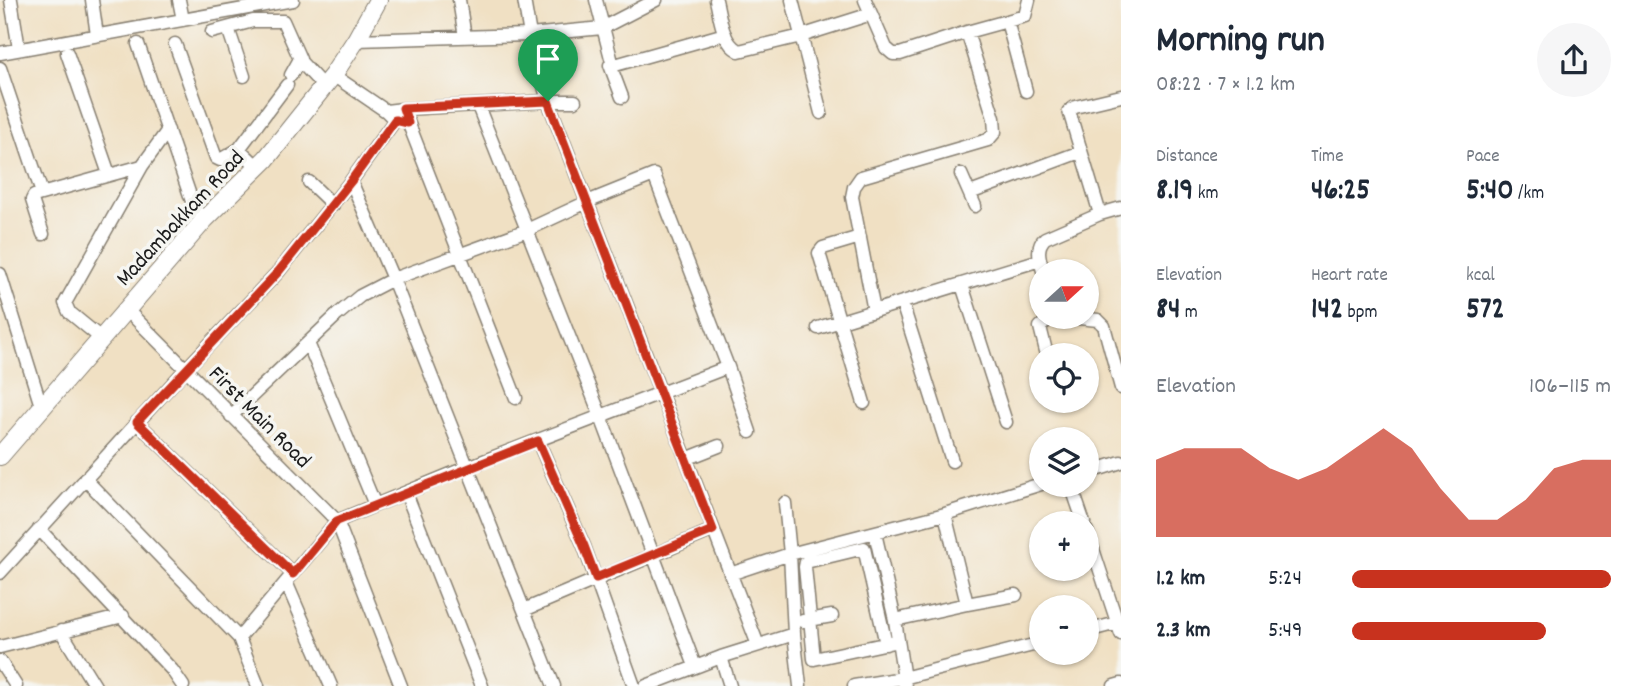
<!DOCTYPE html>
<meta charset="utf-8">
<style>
body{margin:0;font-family:Dekko,sans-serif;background:#f6f6f7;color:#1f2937;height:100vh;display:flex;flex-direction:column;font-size:26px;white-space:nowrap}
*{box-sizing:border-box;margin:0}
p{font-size:23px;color:#747a83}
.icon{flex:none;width:38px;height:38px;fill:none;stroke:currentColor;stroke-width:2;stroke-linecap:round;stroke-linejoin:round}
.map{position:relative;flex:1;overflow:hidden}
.drawer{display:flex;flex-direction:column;background:#fff;width:525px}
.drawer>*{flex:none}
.needle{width:46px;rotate:69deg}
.tools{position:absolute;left:1029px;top:259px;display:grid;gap:14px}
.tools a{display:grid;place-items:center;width:70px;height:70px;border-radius:50%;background:#fff;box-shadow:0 2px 5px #0004;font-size:35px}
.pin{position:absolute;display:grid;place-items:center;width:60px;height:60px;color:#fff;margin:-72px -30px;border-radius:50% 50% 50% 0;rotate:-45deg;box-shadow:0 0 7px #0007}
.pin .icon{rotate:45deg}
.round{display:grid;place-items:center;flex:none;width:74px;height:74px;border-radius:37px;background:#f6f6f7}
.headline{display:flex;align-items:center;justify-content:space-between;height:119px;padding:0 35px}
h1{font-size:38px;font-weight:800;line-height:52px}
.figures{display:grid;grid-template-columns:repeat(3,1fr);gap:10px;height:119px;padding:7px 35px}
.figures div{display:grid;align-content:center}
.figures b{font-size:30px;font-weight:800}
.figures small{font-size:19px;font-weight:400}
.figures p{font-size:19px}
.chart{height:196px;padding:14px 35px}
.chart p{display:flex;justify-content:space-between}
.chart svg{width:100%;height:126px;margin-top:7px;fill:#c8321e;opacity:.7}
ul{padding:0 35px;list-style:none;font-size:23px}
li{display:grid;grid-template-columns:112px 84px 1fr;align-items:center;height:52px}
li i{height:18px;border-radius:9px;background:#c8321e}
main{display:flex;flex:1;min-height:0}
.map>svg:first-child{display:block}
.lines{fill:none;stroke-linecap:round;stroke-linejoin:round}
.street-casing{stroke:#867e70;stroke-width:15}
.secondary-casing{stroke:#867e70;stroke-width:20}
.street{stroke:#fff;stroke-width:12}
.secondary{stroke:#fff;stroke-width:18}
.route-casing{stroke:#fff;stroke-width:14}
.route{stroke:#c8321e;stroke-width:9}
.labels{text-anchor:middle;stroke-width:7;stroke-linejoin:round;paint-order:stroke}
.street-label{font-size:23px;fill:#1c1c1c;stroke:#f6f6f2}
</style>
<main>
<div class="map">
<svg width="1121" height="686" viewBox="0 0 1121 686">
<rect width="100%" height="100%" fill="#f6f6f2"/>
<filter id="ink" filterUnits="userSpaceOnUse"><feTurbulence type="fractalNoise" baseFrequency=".0143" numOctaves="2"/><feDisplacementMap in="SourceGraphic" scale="14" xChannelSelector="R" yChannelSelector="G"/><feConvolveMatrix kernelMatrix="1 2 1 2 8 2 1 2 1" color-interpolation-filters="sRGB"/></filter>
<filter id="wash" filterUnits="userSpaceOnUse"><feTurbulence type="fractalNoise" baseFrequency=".00686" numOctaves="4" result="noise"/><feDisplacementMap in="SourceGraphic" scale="28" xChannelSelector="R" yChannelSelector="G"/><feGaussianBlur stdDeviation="1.57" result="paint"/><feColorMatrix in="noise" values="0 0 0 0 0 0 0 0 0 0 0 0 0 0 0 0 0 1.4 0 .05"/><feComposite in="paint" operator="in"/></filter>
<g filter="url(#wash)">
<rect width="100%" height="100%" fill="#f0e0c3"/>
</g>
<g filter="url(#ink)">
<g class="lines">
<defs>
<path id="street" d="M11 0 19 49
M92 0 97 35
M179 0 183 20
M459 0 465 37
M524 0 530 35 548 101H575
M596 0 612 62 615 65 725 34
M716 0C720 16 722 43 739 51L801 36 871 14
M792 0 821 113
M865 0 886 48 893 54H900L967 32 994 118 995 132 988 140 861 177 854 187 852 197 874 311
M1007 21 1026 91
M228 28 244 76
M212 32 253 21H283L300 59 291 75
M967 32 1025 16 1029 0
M356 40 530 35 602 28 656 0
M138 44 195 210 205 219
M175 44 216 158 220 160 239 149 258 167
M0 53 293 0
M67 53 109 174
M300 61 323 86
M610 65 622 97
M0 68 42 193
M478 106 601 417 695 666
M403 109 516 398
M386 111 403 109 548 101 758 645
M239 149 287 85
M961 174 975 206
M351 181 393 279 554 686
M309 182 333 205
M970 193 1080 152
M1100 214 1121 208
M43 234 32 200 34 196 142 166
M860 237 823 248 819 253 864 403
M1043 271C1040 259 1035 248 1045 238L1100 214 1069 111 1075 107 1121 96
M0 274 42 409
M962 285 1006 422
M902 303 952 461
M127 310 337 521 401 686
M1069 317 1098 320 1104 326 1121 388
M818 328 1040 260
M102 339 69 312 65 303 142 166 168 130
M308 343 375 505
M1047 355 1040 327 1051 317
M728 367 750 432
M231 416 337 315 360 296 393 279 527 230 587 202 654 175 728 367 468 467 337 521 239 638
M137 422 293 574
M538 441 584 546 634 686
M686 459 719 446
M1087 473 1121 462
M85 479 239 638 258 686
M1071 485 1084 523
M406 493 482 686
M785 503 790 554 794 634
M39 529 172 670 183 686
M1087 531 1121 634
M875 533 895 620
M0 573 185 370 279 271 351 181 395 120 386 111 333 75
M730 574 790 554 945 514
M286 582 331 686
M967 604 1016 595
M524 610 713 530
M803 621 832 616
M61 631 95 686
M1087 631 1121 622
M886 644 864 548 806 562 805 567 814 659 898 641
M0 647 123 616
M721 657 730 686
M0 661 16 686
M646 686 721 657 794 634 800 686
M854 686 903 678 1041 643
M905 686 895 620 967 604 945 514 1041 484
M1114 686 1121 684"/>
<path id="secondary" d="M0 456 205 219 266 159 333 75 356 40 378 0"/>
</defs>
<use href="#street" class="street-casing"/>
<use href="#secondary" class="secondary-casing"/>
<use href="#street" class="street"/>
<use href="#secondary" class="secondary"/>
</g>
</g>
<g class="lines" filter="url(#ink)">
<defs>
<path id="route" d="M548 101 713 530 596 578 584 546 538 441 337 521 293 574 137 422 279 271 351 181 395 120 408 123 403 108Z"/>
</defs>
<use href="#route" class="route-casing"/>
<use href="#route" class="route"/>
</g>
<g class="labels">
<g class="street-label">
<text transform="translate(179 217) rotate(-47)" y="8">Madambakkam Road</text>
<text transform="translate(261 416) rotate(45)" y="8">First Main Road</text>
</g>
</g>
</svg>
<div class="tools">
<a><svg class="needle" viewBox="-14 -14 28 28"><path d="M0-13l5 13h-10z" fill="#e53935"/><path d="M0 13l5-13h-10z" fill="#747a83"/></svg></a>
<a><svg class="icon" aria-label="locate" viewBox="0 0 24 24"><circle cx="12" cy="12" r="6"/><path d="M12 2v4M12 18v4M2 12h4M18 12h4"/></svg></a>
<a><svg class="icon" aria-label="layers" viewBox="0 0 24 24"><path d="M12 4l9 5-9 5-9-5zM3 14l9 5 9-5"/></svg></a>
<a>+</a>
<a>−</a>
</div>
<div class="pin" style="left:548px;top:101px;background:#1e9e55"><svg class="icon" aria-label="arrive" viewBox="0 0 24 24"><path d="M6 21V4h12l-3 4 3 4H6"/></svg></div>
</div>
<section class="drawer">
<div class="headline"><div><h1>Morning run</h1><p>08:22 · 7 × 1.2 km</p></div><a class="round"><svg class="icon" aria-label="share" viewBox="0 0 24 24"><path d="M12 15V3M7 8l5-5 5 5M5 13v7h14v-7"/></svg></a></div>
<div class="figures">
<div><p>Distance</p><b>8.19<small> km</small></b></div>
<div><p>Time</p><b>46:25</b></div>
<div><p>Pace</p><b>5:40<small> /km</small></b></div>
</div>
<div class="figures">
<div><p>Elevation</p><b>84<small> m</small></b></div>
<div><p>Heart rate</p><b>142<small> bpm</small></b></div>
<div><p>kcal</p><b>572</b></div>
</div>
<div class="chart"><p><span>Elevation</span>106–115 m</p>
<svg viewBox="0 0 160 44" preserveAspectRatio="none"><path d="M0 44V17L10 13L20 13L30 13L40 20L50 24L60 20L70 13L80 6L90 13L100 27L110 38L120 38L130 31L140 20L150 17L160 17V44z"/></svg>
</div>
<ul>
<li><b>1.2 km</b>5:24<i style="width:100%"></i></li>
<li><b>2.3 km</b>5:49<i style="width:75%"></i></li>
</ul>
</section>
</main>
